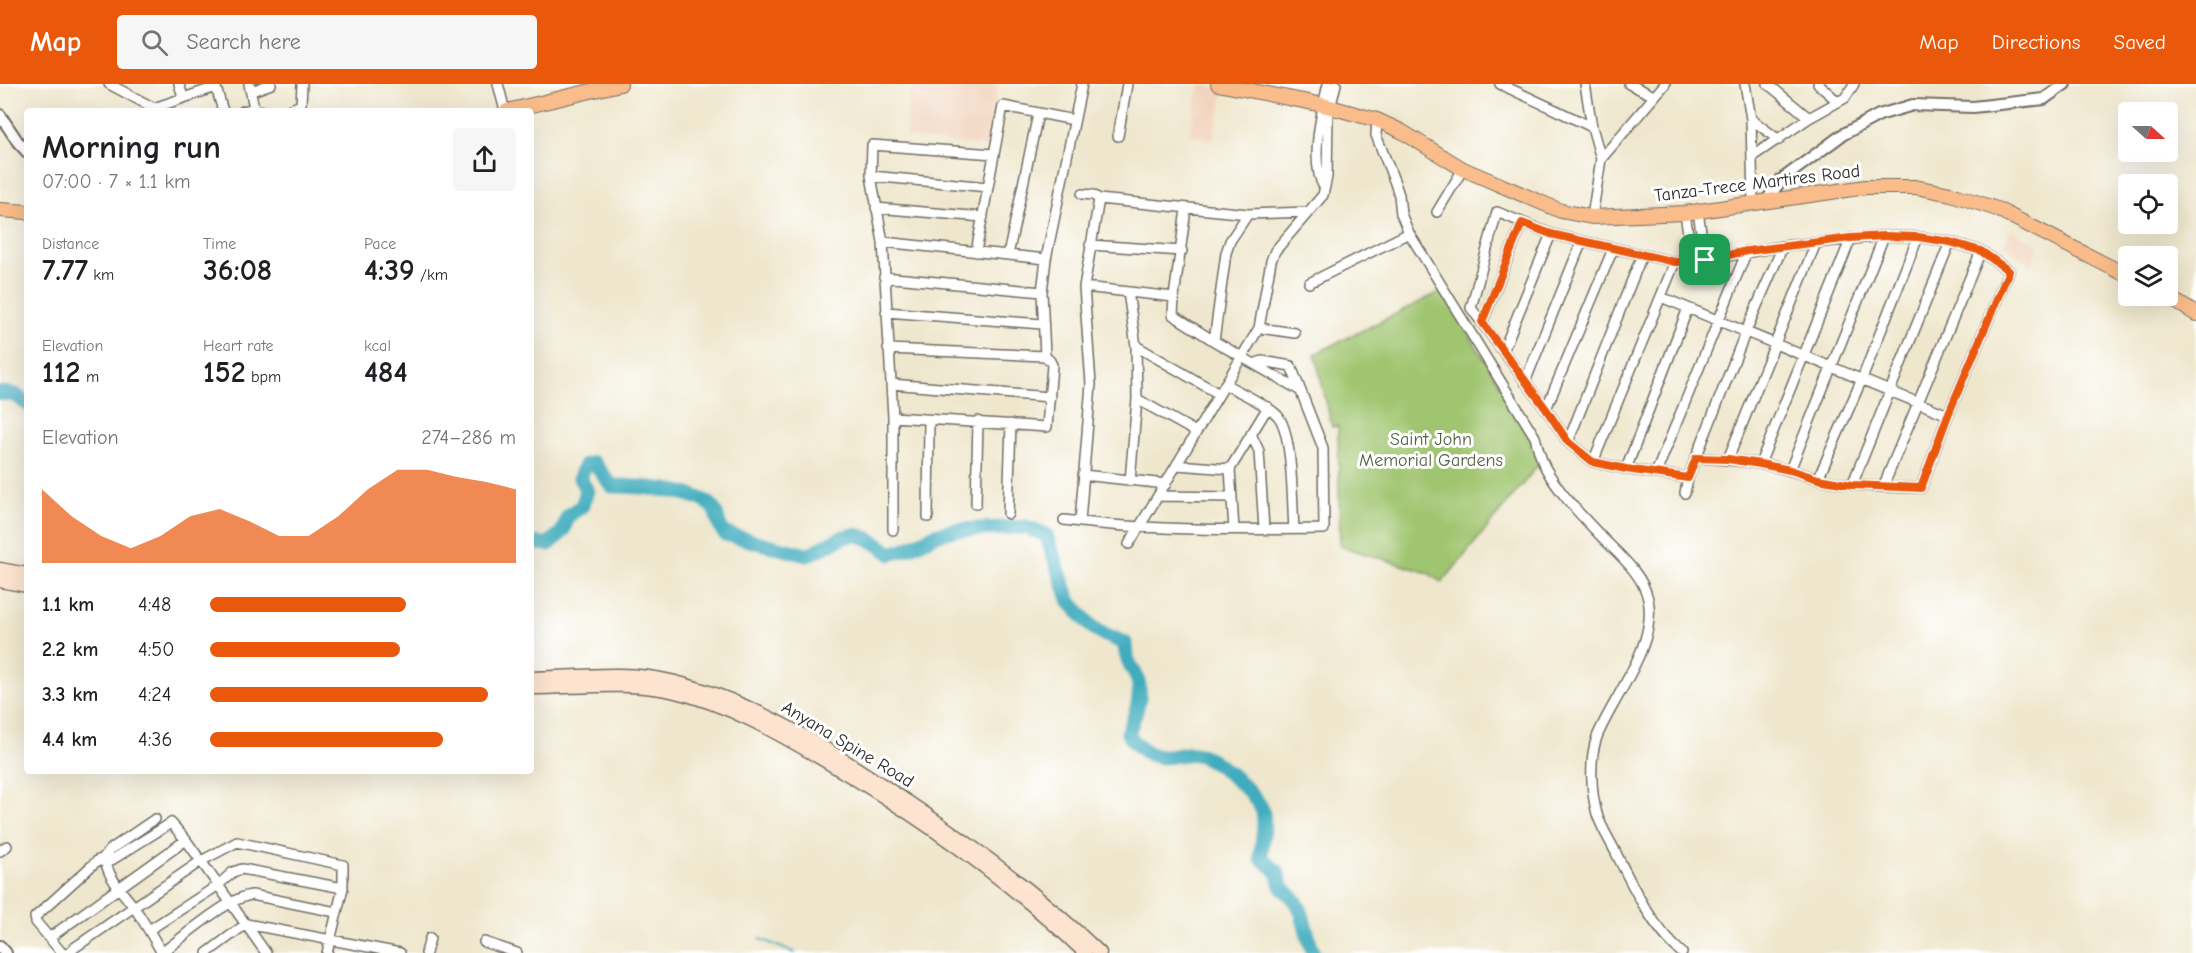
<!DOCTYPE html>
<meta charset="utf-8">
<style>
body{margin:0;font-family:"Comic Neue",sans-serif;background:#f6f6f6;color:#202124;height:100vh;display:flex;flex-direction:column;font-size:22px;white-space:nowrap}
*{box-sizing:border-box;margin:0}
p{font-size:20px;color:#757577}
.icon{flex:none;width:33px;height:33px;fill:none;stroke:currentColor;stroke-width:2;stroke-linecap:round;stroke-linejoin:round}
.map{position:relative;flex:1;overflow:hidden}
.side{position:absolute;left:24px;top:24px;width:510px;height:666px;display:flex;flex-direction:column;background:#fff;border-radius:6px;box-shadow:0 6px 24px #0002}
.side>*{flex:none}
.needle{width:39px;rotate:111deg}
.controls{position:absolute;left:2118px;top:18px;display:grid;gap:12px}
.controls a{display:grid;place-items:center;width:60px;height:60px;border-radius:6px;background:#fff;box-shadow:0 6px 24px #0002;font-size:30px}
.pin{position:absolute;display:grid;place-items:center;width:51px;height:51px;color:#fff;margin:-26px;border-radius:12px;box-shadow:0 3px 9px #0006}
.round{display:grid;place-items:center;flex:none;width:63px;height:63px;border-radius:6px;background:#f6f6f6}
.summary{display:flex;align-items:center;justify-content:space-between;height:102px;padding:0 18px}
h1{font-size:33px;font-weight:800;line-height:45px}
.stats{display:grid;grid-template-columns:repeat(3,1fr);gap:9px;height:102px;padding:6px 18px}
.stats div{display:grid;align-content:center}
.stats b{font-size:30px;font-weight:800}
.stats small{font-size:16px;font-weight:400}
.stats p{font-size:16px}
.chart{height:168px;padding:12px 18px}
.chart p{display:flex;justify-content:space-between}
.chart svg{width:100%;height:108px;margin-top:6px;fill:#ea580c;opacity:.7}
ul{padding:0 18px;list-style:none;font-size:20px}
li{display:grid;grid-template-columns:96px 72px 1fr;align-items:center;height:45px}
li i{height:15px;border-radius:8px;background:#ea580c}
header{display:flex;align-items:center;gap:36px;box-sizing:border-box;height:84px;padding:0 30px;background:#ea580c;color:#fff}
header strong{font-size:28px}
nav{display:flex;gap:33px;margin-inline-start:auto;font-size:21px}
.search{width:420px;height:54px;background:#f6f6f6;display:flex;align-items:center;gap:15px;box-sizing:border-box;padding:0 21px;border-radius:6px;color:#757577;font-size:22px}
.map>svg:first-child{display:block}
.built{fill:#f2d4be}
.green{fill:#a0c570;stroke:#66784e;stroke-width:1.5}
.lines{fill:none;stroke-linecap:round;stroke-linejoin:round}
.stream{stroke:#3facbe;stroke-width:2}
.river{stroke:#3facbe;stroke-width:15}
.minor-casing{stroke:#706d64;stroke-width:12}
.tertiary-casing{stroke:#706d64;stroke-width:14}
.secondary-casing{stroke:#706d64;stroke-width:15}
.primary-casing{stroke:#706d64;stroke-width:16}
.minor{stroke:#fff;stroke-width:9}
.tertiary{stroke:#fff;stroke-width:10}
.secondary{stroke:#fde4d0;stroke-width:12}
.primary{stroke:#f9bc8a;stroke-width:14}
.route-casing{stroke:#fff;stroke-width:12}
.route{stroke:#ea580c;stroke-width:8}
.labels{text-anchor:middle;stroke-width:6;stroke-linejoin:round;paint-order:stroke}
.street-label{font-size:18px;fill:#2b2b2b;stroke:#fff}
.park-label{font-size:18px;fill:#546143;stroke:#fff}
</style>
<header>
<strong>Map</strong>
<div class="search"><svg class="icon" aria-label="search" viewBox="0 0 24 24"><circle cx="10" cy="10" r="6"/><path d="M15 15l6 6"/></svg>Search here</div>
<nav><a>Map</a><a>Directions</a><a>Saved</a></nav>
</header>
<div class="map">
<svg width="2196" height="869" viewBox="0 0 2196 869">
<rect width="100%" height="100%" fill="#fff"/>
<filter id="ink" filterUnits="userSpaceOnUse"><feTurbulence type="fractalNoise" baseFrequency=".0167" numOctaves="2"/><feDisplacementMap in="SourceGraphic" scale="12" xChannelSelector="R" yChannelSelector="G"/><feConvolveMatrix kernelMatrix="1 2 1 2 8 2 1 2 1" color-interpolation-filters="sRGB"/></filter>
<filter id="wash" filterUnits="userSpaceOnUse"><feTurbulence type="fractalNoise" baseFrequency=".008" numOctaves="4" result="noise"/><feDisplacementMap in="SourceGraphic" scale="24" xChannelSelector="R" yChannelSelector="G"/><feGaussianBlur stdDeviation="1.35" result="paint"/><feColorMatrix in="noise" values="0 0 0 0 0 0 0 0 0 0 0 0 0 0 0 0 0 1.4 0 .05"/><feComposite in="paint" operator="in"/></filter>
<g filter="url(#wash)">
<rect width="100%" height="100%" fill="#efe7cd"/>
<path class="built" d="M911 0H998L990 63 905 53Z
M1200 0 1224 5 1213 56 1189 51Z
M2011 145 2039 162 2031 180 2003 161Z"/>
<path class="green" d="M1442 207 1532 352 1539 380 1442 499 1428 489 1340 462 1338 342 1332 343 1315 270Z"/>
<g class="lines">
<path class="stream" d="M760 855 795 869"/>
<path class="river" d="M0 309 16 311 27 320
M531 459 549 460 563 447 568 432 582 422 587 407 580 394 585 381 594 379 612 402C634 402 701 405 714 425 719 433 716 440 725 450L807 471C847 454 850 437 891 470L911 463 935 451 954 446 1026 443 1046 451 1070 518 1091 542 1101 549 1125 559C1125 576 1131 580 1137 594 1144 612 1134 633 1128 649 1135 662 1149 673 1164 673 1177 673 1187 667 1200 671 1216 676 1260 712 1263 729 1266 743 1261 760 1261 774L1277 787 1281 802 1296 817 1301 827 1313 869"/>
</g>
</g>
<g filter="url(#ink)">
<g class="lines">
<defs>
<path id="minor" d="M109 0 154 24 216 3
M179 0 183 13
M215 0 223 27
M249 0 254 24
M498 0 505 27
M1500 0 1592 43
M1585 0 1592 43 1601 75 1592 133
M1629 0 1654 12
M1745 0 1751 35 1753 118
M1768 0 1809 34
M1818 0 1837 17
M252 7 271 0
M243 27 254 24 262 27
M286 27 301 21 302 0
M1751 35 1779 56
M1377 36 1376 51 1395 99 1399 111 1401 130 1409 149 1535 353C1538 363 1540 374 1545 383 1557 406 1578 428 1596 447 1614 467 1642 487 1648 515 1658 561 1613 613 1597 653 1589 675 1591 708 1597 730 1601 743 1609 755 1615 767 1633 803 1651 842 1682 869
M1118 52 1127 0
M1753 72 1809 34 1845 14 1854 0
M1601 75 1665 0
M871 92 988 103
M1324 103C1309 79 1322 26 1328 0
M1082 110 1093 111 1099 115
M876 124 983 133
M1186 125 1174 213 1173 231 1214 257 1301 307
M1698 127 1705 176
M1437 128 1463 85
M1685 129 1692 178
M883 158 1046 175
M1090 161 1182 167
M976 168 1003 22 1074 36
M1008 171 1038 30
M884 193 1042 208
M1309 199 1409 149
M1084 203 1174 213
M1128 208 1136 262 1137 315 1130 397
M1661 213 1948 331
M886 228 1042 240
M1482 239 1522 139
M1259 244 1295 249
M1214 257 1226 169 1230 157 1248 130
M1136 262 1219 310
M888 265 1045 272 1042 208 1046 175 1082 0
M1503 267 1551 150
M1525 298 1582 157
M891 300 1050 313
M1225 300C1242 310 1263 318 1277 331 1293 347 1292 420 1294 445
M1137 315 1196 348
M1546 325 1613 165
M893 333 1047 343 1052 281 1050 277 1045 272
M1251 350 1259 367 1264 445
M1568 358 1642 171
M1728 375 1816 159
M1593 378 1675 178
M1760 380 1851 154
M1177 381 1230 385 1234 445
M1230 385 1268 323
M1626 385 1688 224
M1790 386 1884 152
M1656 389 1747 167
M1083 391 1166 400
M1688 394 1626 385 1593 378 1568 358 1546 325 1471 224 1497 128 1551 150 1675 178 1705 176 1783 162 1884 152 1918 153 1950 158 1974 165 1981 167 2009 187 1948 331 1921 404C1887 403 1853 403 1819 395 1809 393 1799 388 1788 386 1758 378 1727 375 1696 374
M1818 395 1862 295 1918 153
M1852 401 1950 158
M1883 403 1981 167
M1685 409 1688 394 1746 247 1783 162
M1158 412 1232 413
M976 420 978 337
M1008 430 1011 340
M928 433 929 336
M1064 436C1150 447 1238 446 1324 445L1323 364 1291 282 1262 277 1254 280
M1080 438 1091 300 1084 203 1099 115 1248 130 1308 128
M893 446V333L883 158 871 92 872 61 994 70
M1129 460 1259 244 1271 177 1275 167 1323 111 1327 93 1328 33 1336 0
M0 767 7 762
M101 776 111 765 155 735
M149 846 217 802 233 788 242 785 343 804
M49 854 186 756
M484 858 517 869
M62 869 36 838 35 833 98 776 107 779
M68 869 74 864 201 777 186 756 171 739 107 779V783C112 798 124 810 134 823 144 838 153 853 162 869
M161 869C183 854 228 813 252 811L336 828
M207 869 246 840 400 869
M266 869 201 777 237 758 343 781V804L327 869
M426 869 430 854"/>
<path id="tertiary" d="M0 31 18 58 27 68
M1767 116 1781 96 1842 51 1879 31 1913 21 1973 23 2044 15 2065 0
M0 862 6 869"/>
<path id="secondary" d="M0 485 27 490
M0 497 27 502
M531 594C577 593 626 586 671 597 752 616 824 662 893 708 966 756 1037 808 1100 869
M531 604C578 604 624 597 671 607 728 620 778 649 827 678 919 732 1008 795 1085 869"/>
<path id="primary" d="M1218 0 1323 21 1377 36 1401 47 1463 85 1561 127 1592 133 1685 129 1866 103H1915L1951 110 1997 125 2128 192
M507 27 620 0
M0 126 27 128
M2167 212 2196 230"/>
</defs>
<use href="#minor" class="minor-casing"/>
<use href="#tertiary" class="tertiary-casing"/>
<use href="#secondary" class="secondary-casing"/>
<use href="#primary" class="primary-casing"/>
<use href="#minor" class="minor"/>
<use href="#tertiary" class="tertiary"/>
<use href="#secondary" class="secondary"/>
<use href="#primary" class="primary"/>
</g>
</g>
<g class="lines" filter="url(#ink)">
<defs>
<path id="route" d="M1522 139 1551 150 1675 178 1705 176 1747 167 1851 154 1884 152 1918 153 1950 158 1981 167 2009 187 1948 331 1921 404 1852 401 1818 395 1790 386 1760 380 1728 375 1696 374 1688 394 1626 385 1593 378 1568 358 1546 325 1482 238Z"/>
</defs>
<use href="#route" class="route-casing"/>
<use href="#route" class="route"/>
</g>
<g class="labels">
<g class="street-label">
<text transform="translate(1757 99) rotate(-7)" y="6">Tanza-Trece Martires Road</text>
<text transform="translate(848 660) rotate(31)" y="6">Anyana Spine Road</text>
</g>
<g class="park-label">
<text x="1431" y="361">Saint John<tspan x="1431" dy="21">Memorial Gardens</tspan></text>
</g>
</g>
</svg>
<div class="controls">
<a><svg class="needle" viewBox="-14 -14 28 28"><path d="M0-13l5 13h-10z" fill="#e53935"/><path d="M0 13l5-13h-10z" fill="#757577"/></svg></a>
<a><svg class="icon" aria-label="locate" viewBox="0 0 24 24"><circle cx="12" cy="12" r="6"/><path d="M12 2v4M12 18v4M2 12h4M18 12h4"/></svg></a>
<a><svg class="icon" aria-label="layers" viewBox="0 0 24 24"><path d="M12 4l9 5-9 5-9-5zM3 14l9 5 9-5"/></svg></a>
</div>
<div class="pin" style="left:1705px;top:176px;background:#1e9e55"><svg class="icon" aria-label="arrive" viewBox="0 0 24 24"><path d="M6 21V4h12l-3 4 3 4H6"/></svg></div>
<section class="side">
<div class="summary"><div><h1>Morning run</h1><p>07:00 · 7 × 1.1 km</p></div><a class="round"><svg class="icon" aria-label="share" viewBox="0 0 24 24"><path d="M12 15V3M7 8l5-5 5 5M5 13v7h14v-7"/></svg></a></div>
<div class="stats">
<div><p>Distance</p><b>7.77<small> km</small></b></div>
<div><p>Time</p><b>36:08</b></div>
<div><p>Pace</p><b>4:39<small> /km</small></b></div>
</div>
<div class="stats">
<div><p>Elevation</p><b>112<small> m</small></b></div>
<div><p>Heart rate</p><b>152<small> bpm</small></b></div>
<div><p>kcal</p><b>484</b></div>
</div>
<div class="chart"><p><span>Elevation</span>274–286 m</p>
<svg viewBox="0 0 160 44" preserveAspectRatio="none"><path d="M0 44V14L10 25L20 33L30 38L40 33L50 25L60 22L70 27L80 33L90 33L100 25L110 14L120 6L130 6L140 9L150 11L160 14V44z"/></svg>
</div>
<ul>
<li><b>1.1 km</b>4:48<i style="width:64%"></i></li>
<li><b>2.2 km</b>4:50<i style="width:62%"></i></li>
<li><b>3.3 km</b>4:24<i style="width:91%"></i></li>
<li><b>4.4 km</b>4:36<i style="width:76%"></i></li>
</ul>
</section>
</div>
